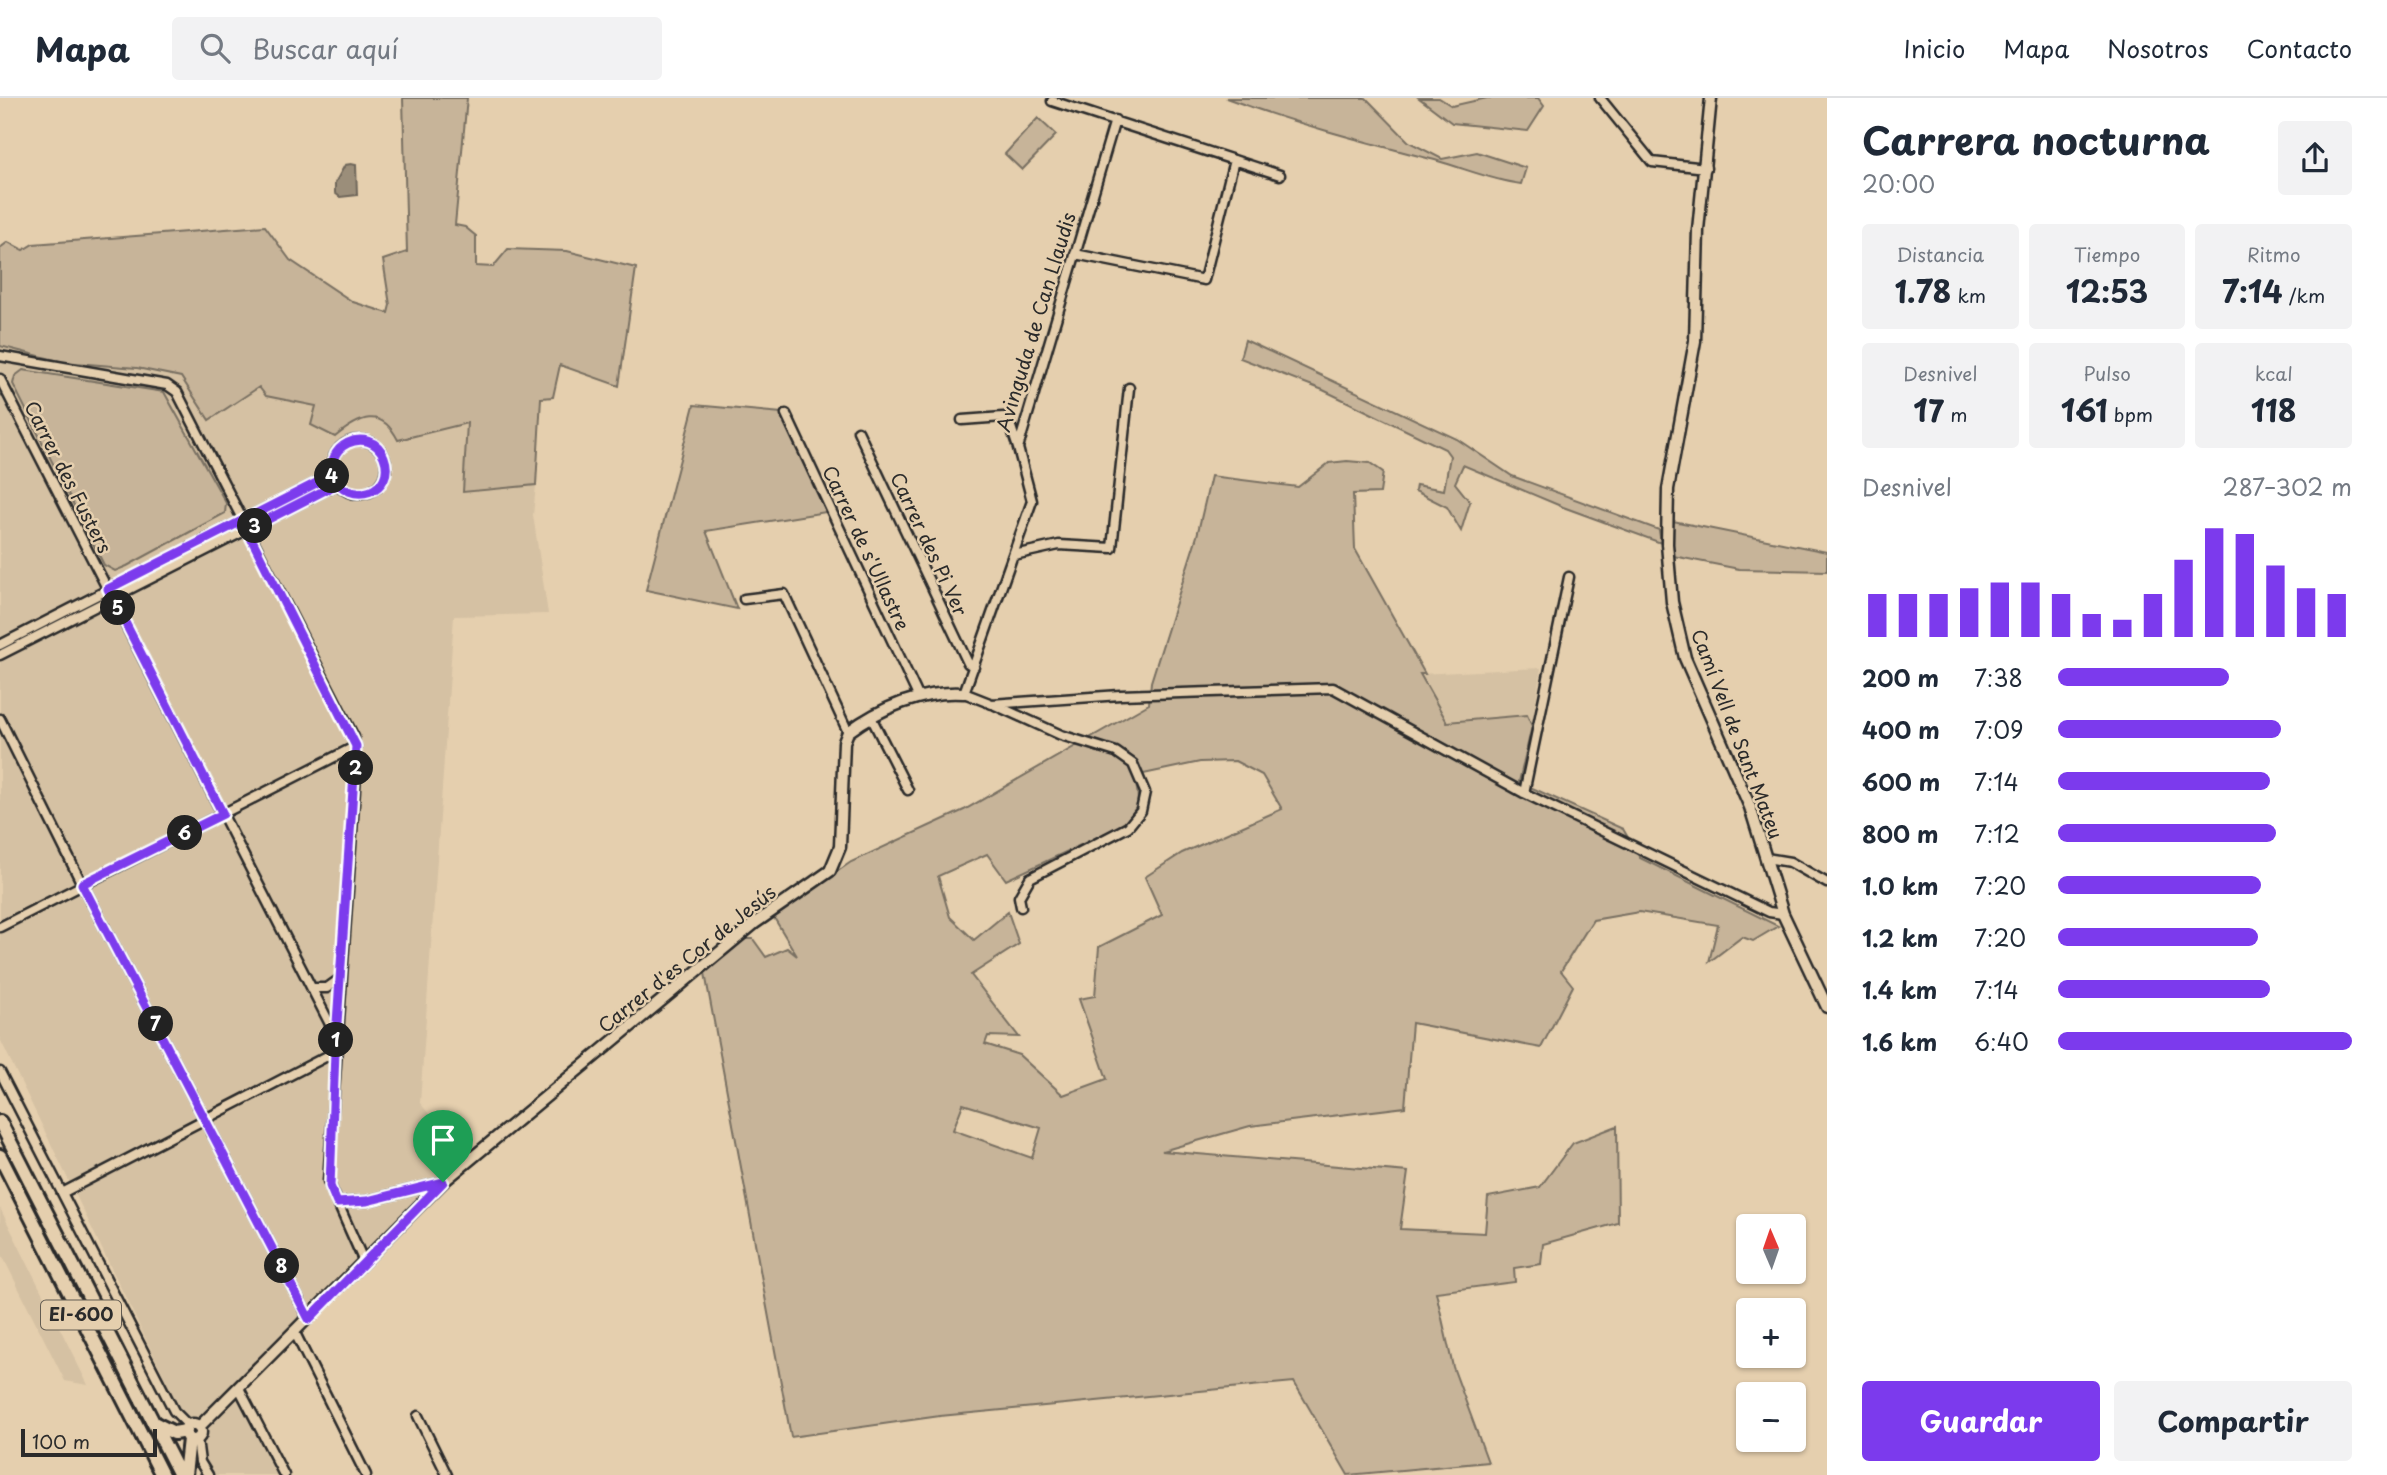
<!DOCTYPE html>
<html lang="es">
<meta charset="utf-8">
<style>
body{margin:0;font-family:"Playpen Sans",sans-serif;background:#f2f2f3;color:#1f2937;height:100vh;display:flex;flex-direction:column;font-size:26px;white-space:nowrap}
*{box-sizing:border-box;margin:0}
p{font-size:23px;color:#747a83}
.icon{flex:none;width:38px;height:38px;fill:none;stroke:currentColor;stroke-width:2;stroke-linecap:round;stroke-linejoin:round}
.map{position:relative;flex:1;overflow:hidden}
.sheet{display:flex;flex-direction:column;background:#fff;width:560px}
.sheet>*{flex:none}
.needle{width:46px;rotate:358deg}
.controls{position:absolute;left:1736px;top:1116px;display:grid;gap:14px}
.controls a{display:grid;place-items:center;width:70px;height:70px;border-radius:7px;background:#fff;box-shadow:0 2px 5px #0004;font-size:35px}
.scale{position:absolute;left:21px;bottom:18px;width:136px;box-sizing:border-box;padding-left:7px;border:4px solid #2b2b2b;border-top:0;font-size:19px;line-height:24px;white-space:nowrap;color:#2b2b2b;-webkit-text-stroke:5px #e5cfae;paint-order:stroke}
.pin{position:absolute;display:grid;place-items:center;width:60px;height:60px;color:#fff;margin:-72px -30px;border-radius:50% 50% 50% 0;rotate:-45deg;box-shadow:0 0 7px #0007}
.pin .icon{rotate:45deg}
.km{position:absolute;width:35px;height:35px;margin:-18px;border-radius:50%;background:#222;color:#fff;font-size:19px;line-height:35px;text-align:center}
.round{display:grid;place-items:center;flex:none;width:74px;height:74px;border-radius:7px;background:#f2f2f3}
.summary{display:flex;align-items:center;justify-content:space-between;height:119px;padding:0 35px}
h1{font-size:38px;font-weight:700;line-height:52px}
.stats{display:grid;grid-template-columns:repeat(3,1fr);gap:10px;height:119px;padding:7px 35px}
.stats div{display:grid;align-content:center;border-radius:7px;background:#f2f2f3;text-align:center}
.stats b{font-size:30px;font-weight:700}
.stats small{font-size:19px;font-weight:400}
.stats p{font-size:19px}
.chart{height:196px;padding:14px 35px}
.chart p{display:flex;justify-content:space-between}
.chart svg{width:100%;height:126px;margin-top:7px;stroke:#7c3aed;stroke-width:6}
.cta{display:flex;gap:14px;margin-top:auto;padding:14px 35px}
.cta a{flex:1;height:80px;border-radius:7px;background:#7c3aed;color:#fff;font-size:28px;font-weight:700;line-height:80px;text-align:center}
.cta a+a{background:#f2f2f3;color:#1f2937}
ul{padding:0 35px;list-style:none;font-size:23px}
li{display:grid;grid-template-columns:112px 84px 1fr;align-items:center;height:52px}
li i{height:18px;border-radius:9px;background:#7c3aed}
header{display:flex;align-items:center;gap:42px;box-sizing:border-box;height:98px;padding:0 35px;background:#fff;border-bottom:2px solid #e0e1e3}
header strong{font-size:33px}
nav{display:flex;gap:38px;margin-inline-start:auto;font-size:24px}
.search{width:490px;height:63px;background:#f2f2f3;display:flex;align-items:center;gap:18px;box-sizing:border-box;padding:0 24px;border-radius:7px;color:#747a83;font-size:26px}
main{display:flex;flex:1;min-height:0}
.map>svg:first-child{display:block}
.built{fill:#d5c1a3}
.green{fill:#c7b499;stroke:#797062;stroke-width:2;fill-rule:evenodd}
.water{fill:#9b8e7a;stroke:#6e665a;stroke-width:2}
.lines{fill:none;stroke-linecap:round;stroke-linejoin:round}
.minor-casing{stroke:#2b2b2b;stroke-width:13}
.tertiary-casing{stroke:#2b2b2b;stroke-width:15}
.primary-casing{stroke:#2b2b2b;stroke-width:18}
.minor{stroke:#e5cfae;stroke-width:8}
.tertiary{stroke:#e5cfae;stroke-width:10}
.primary{stroke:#e5cfae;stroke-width:12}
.route-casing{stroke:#fff;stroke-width:14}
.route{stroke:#7c3aed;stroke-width:9}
.labels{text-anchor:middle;stroke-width:5;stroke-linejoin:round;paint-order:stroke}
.shield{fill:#e5cfae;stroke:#635c52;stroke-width:2}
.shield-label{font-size:18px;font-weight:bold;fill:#2b2b2b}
.street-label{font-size:19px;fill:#2b2b2b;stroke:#e5cfae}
</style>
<header>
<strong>Mapa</strong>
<div class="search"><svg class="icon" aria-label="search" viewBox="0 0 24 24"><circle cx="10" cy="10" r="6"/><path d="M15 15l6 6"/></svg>Buscar aquí</div>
<nav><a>Inicio</a><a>Mapa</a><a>Nosotros</a><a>Contacto</a></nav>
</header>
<main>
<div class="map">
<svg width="1827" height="1377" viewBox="0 0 1827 1377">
<rect width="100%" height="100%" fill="#e5cfae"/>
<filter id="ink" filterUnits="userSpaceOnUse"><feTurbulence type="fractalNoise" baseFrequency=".0143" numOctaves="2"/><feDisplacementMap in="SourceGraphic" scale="14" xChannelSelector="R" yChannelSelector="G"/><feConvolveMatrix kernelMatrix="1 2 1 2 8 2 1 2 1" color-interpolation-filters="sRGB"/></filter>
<g filter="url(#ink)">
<path class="built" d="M0 248 63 264 137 270 259 289 266 298 316 308 354 322 375 320 391 327 398 342 467 325 463 393 536 387 533 417 548 516 454 518 420 1005 462 1056 233 1285 280 1377H198L204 1361 0 941Z
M1541 570 1532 628 1527 617 1447 624 1419 576Z
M0 1110 88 1287 65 1283 0 1153Z"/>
<path class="green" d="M403 0H467L455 127 465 129 476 138V168L493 169 508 151 567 153 636 170 619 288 560 267 553 299 541 300 536 387 463 394 467 325 398 342C381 308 359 319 335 339L311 327 316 308 266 298 259 289 209 322 181 279 137 270 63 264 0 248V150L8 144 23 152 33 146 265 128 290 162 353 204 388 215 390 207 383 162 407 154Z
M1226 0H1366L1409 44 1442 61 1477 54 1526 70 1521 86C1491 82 1466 71 1438 63 1366 44 1296 26 1226 0Z
M1419 0H1439L1452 8 1487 0H1538L1544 8 1528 33 1452 25Z
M1038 20 1056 37 1022 72 1005 56Z
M1245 242 1457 341 1512 378 1659 432 1661 445 1563 409 1463 367 1455 385 1470 404 1461 433 1447 409 1415 393 1416 387 1444 392 1450 358 1445 351 1323 292 1240 260Z
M23 272 164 294 226 405 225 415 127 468 115 473 104 467 13 286 15 278Z
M694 307 782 315 826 414 706 433 737 511 646 492Z
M1347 363 1370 365 1383 374 1380 395 1353 396 1355 451 1425 576H1420L1447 624 1527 617 1532 628 1519 684 1623 731 1640 760 1778 828 1753 843 1742 839 1709 864 1718 827 1639 814 1593 822 1561 873 1573 888 1541 950 1412 925 1405 1009 1250 1028 1162 1053 1408 1074 1400 1131 1485 1135 1488 1099 1540 1089 1573 1045 1617 1028 1618 1125 1543 1146 1541 1166 1514 1170 1515 1184 1436 1194 1453 1269 1488 1364 1348 1377 1294 1284 940 1318 791 1339 705 875 743 841H753L766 859 787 850 797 858 773 818 851 764 964 712 1149 606 1151 584 1197 438 1211 378 1298 389 1329 365ZM1235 663 1262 677 1282 711 1182 755 1145 779 1162 817 1099 849 1095 898 1079 901 1107 981 1063 997 1019 957 985 946 988 938 1019 939 971 877 1019 846 1008 814 974 842 950 819 938 778 987 756 1006 782 1121 728C1141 709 1140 703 1134 678L1200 664ZM963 1006 1041 1030 1032 1060 953 1032Z
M1673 423 1827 454V473L1739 471 1673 458Z"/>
<path class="water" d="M351 66 356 67 357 97 340 99 335 95V85L345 67Z"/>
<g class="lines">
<defs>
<path id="minor" d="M1600 0 1652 64 1706 70
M1052 3 1280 77
M1115 22 1018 350 1032 403 964 595 992 606 1120 597 1333 590 1524 695 1769 814 1783 816
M1075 156 1204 182 1234 62
M0 258 167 287 177 294 354 639 356 677 328 1083 364 1164
M0 281 335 936
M786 316 918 598
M962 322 1003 319 1009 323 1018 350
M858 333 968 565 974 569
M332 369a27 27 0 1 1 54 0a27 27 0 1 1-54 0Z
M1014 457 1059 447 1112 450 1129 290
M744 501 784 496 848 634
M0 547 332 377
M0 557 337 386
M995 607 1061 637 1116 654 1133 666 1145 694 1141 713 1128 729 1030 780 1019 799 1021 809
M0 621 82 786 309 1221
M872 621 908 692
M1524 695 1569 479
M1766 760 1790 764 1827 785
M0 829 356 648
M312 890H327L341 880
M0 974 174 1313 189 1328
M62 1095 335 954
M337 1105 367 1103 443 1084
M295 1235 366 1377
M239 1290 284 1377
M418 1318 447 1377
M197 1341 200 1364 208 1377"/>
<path id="tertiary" d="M1711 0 1698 132 1695 243 1668 391 1667 446 1672 504 1685 560 1750 709 1783 816 1827 909
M185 1334a8 8 0 1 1 16 0a8 8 0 1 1-16 0Z
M199 1329 443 1084 755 825 830 773 840 749 844 644 848 634C880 610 923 592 964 595"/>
<path id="primary" d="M0 1024 180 1377
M0 1058 162 1377
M154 1325 174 1335 186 1333
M185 1377 189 1341"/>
</defs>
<use href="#minor" class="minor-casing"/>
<use href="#tertiary" class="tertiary-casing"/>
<use href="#primary" class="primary-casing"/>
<use href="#minor" class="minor"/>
<use href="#tertiary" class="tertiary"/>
<use href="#primary" class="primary"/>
</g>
</g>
<g class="lines" filter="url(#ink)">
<defs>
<path id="route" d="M443 1084 367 1103 337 1105 330 1088 335 954 356 648 247 432 337 386C316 347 371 325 384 359 397 393 350 411 332 377L108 491 223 716 82 786 309 1221 443 1084"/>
</defs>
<use href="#route" class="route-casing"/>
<use href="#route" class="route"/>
</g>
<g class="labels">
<rect class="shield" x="41" y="1202.5" width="80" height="29" rx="5"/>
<g class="shield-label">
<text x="81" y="1223">EI-600</text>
</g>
<g class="street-label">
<text transform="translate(1036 224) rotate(-73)" y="7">Avinguda de Can Llaudis</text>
<text transform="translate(68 379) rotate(63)" y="7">Carrer des Fusters</text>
<text transform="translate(929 446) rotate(65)" y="7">Carrer des Pi Ver</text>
<text transform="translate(866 450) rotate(65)" y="7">Carrer de s'Ullastre</text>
<text transform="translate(1737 636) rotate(69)" y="7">Camí Vell de Sant Mateu</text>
<text transform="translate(687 861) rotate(-39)" y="7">Carrer d'es Cor de Jesús</text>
</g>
</g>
</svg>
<div class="controls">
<a><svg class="needle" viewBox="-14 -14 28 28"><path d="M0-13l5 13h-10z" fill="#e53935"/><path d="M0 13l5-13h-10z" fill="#747a83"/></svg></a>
<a>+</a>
<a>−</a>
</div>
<div class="scale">100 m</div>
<div class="pin" style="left:443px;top:1084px;background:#1e9e55"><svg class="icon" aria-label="arrive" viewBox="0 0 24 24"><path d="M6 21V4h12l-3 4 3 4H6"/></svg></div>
<b class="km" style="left:336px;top:942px">1</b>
<b class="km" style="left:356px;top:670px">2</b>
<b class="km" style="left:255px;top:428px">3</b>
<b class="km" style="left:332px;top:378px">4</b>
<b class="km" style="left:118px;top:510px">5</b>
<b class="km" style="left:185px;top:735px">6</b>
<b class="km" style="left:156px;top:926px">7</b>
<b class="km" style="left:282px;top:1168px">8</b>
</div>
<section class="sheet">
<div class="summary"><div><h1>Carrera nocturna</h1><p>20:00</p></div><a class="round"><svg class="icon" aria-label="share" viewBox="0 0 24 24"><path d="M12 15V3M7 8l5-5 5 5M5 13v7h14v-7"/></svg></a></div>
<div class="stats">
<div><p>Distancia</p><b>1.78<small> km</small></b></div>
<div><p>Tiempo</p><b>12:53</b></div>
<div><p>Ritmo</p><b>7:14<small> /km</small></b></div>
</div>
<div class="stats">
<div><p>Desnivel</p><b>17<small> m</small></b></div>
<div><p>Pulso</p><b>161<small> bpm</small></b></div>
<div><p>kcal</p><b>118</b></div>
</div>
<div class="chart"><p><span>Desnivel</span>287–302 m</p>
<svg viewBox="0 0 160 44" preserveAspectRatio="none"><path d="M5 44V29M15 44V29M25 44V29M35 44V27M45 44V25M55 44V25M65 44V29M75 44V36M85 44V38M95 44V29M105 44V17M115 44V6M125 44V8M135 44V19M145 44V27M155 44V29"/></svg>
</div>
<ul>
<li><b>200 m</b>7:38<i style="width:58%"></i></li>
<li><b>400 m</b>7:09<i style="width:76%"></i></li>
<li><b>600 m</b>7:14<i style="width:72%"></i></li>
<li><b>800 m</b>7:12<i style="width:74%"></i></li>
<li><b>1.0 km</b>7:20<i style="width:69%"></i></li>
<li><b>1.2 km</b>7:20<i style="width:68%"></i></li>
<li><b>1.4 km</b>7:14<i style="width:72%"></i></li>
<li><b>1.6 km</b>6:40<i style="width:100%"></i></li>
</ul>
<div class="cta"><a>Guardar</a><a>Compartir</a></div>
</section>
</main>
